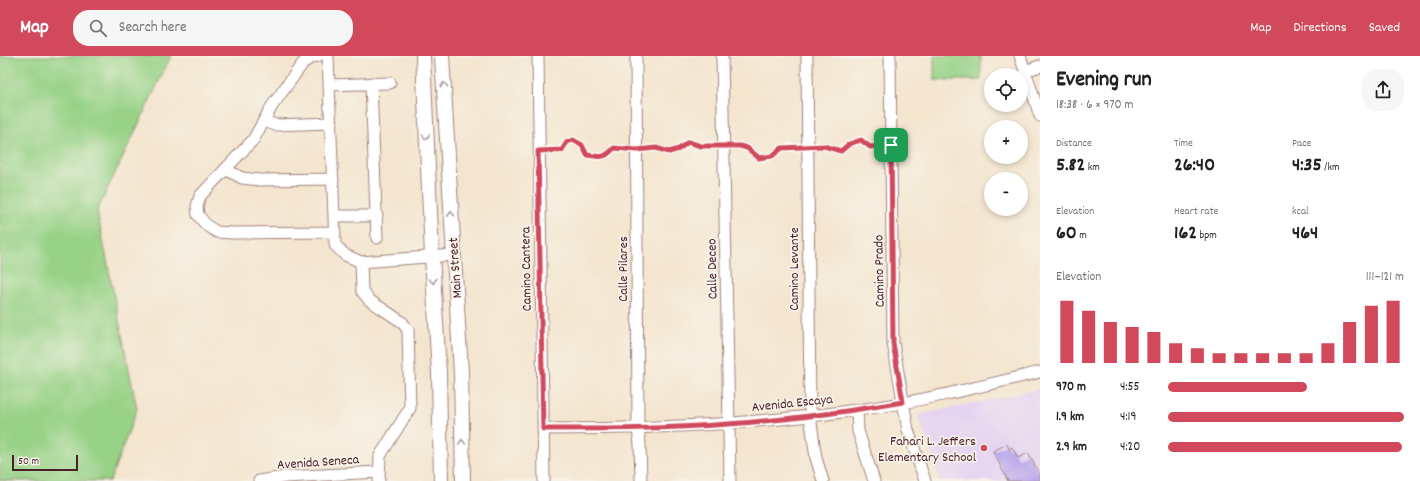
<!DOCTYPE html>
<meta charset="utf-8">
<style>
body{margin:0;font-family:Dekko,sans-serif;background:#f6f6f6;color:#222;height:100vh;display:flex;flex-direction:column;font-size:15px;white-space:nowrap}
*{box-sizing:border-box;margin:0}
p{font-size:13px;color:#767676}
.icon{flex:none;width:22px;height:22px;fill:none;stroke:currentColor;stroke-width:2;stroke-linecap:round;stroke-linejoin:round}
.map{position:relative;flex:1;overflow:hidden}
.side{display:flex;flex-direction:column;background:#fff;width:380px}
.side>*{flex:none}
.buttons{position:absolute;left:984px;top:12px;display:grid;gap:8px}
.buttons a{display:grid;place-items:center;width:44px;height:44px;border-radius:50%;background:#fff;box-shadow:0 2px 6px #0003;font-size:20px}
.scale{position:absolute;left:12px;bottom:10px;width:66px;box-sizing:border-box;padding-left:4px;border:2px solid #4a1f2b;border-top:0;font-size:11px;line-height:14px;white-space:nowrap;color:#4a1f2b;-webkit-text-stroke:3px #f7f3e8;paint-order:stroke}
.pin{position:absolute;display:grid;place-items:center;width:34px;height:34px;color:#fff;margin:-17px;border-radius:8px;box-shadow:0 2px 6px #0006}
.round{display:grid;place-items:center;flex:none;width:42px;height:42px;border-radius:16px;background:#f6f6f6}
.headline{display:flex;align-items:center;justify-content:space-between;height:68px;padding:0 16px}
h1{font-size:22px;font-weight:800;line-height:30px}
.stats{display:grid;grid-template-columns:repeat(3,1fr);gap:6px;height:68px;padding:4px 16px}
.stats div{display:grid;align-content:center}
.stats b{font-size:20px;font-weight:800}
.stats small{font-size:11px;font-weight:400}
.stats p{font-size:11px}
.chart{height:112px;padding:8px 16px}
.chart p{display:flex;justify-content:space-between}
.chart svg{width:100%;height:72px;margin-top:4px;stroke:#d1495b;stroke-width:6}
ul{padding:0 16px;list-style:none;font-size:13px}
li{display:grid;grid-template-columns:64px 48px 1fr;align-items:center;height:30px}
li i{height:10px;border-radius:5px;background:#d1495b}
header{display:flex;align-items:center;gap:24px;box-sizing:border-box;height:56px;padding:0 20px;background:#d1495b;color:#fff}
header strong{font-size:19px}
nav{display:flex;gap:22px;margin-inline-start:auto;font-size:14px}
.search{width:280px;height:36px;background:#f6f6f6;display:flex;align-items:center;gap:10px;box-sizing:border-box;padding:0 14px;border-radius:16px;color:#767676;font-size:15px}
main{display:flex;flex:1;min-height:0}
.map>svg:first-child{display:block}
.built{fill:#e5d3f1}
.green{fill:#97d286;stroke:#707858}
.building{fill:#b4a0ed}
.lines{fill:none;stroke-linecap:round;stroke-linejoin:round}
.minor-casing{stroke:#9f827d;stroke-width:13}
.major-casing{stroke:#9f827d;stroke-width:16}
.path{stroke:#9f827d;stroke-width:1.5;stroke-dasharray:1 3;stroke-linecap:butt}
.minor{stroke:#fff;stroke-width:11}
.major{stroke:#fff;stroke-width:14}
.oneway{stroke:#ae9aa0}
.route-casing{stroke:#fff;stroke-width:8}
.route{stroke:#d1495b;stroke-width:5}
.poi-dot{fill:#d1495b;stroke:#f7f3e8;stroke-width:1.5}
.labels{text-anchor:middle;stroke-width:3.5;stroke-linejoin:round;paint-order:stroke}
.street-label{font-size:14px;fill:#4a1f2b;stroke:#f7f3e8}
.poi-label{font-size:14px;fill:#4a1f2b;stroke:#f7f3e8;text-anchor:end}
</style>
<header>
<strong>Map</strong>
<div class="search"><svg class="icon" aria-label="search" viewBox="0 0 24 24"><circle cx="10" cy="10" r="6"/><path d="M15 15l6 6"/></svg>Search here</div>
<nav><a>Map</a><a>Directions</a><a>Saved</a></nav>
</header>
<main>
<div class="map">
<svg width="1040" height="425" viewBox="0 0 1040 425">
<rect width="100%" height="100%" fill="#f7f3e8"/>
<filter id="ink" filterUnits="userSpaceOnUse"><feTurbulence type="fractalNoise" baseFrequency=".025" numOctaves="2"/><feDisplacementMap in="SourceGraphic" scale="8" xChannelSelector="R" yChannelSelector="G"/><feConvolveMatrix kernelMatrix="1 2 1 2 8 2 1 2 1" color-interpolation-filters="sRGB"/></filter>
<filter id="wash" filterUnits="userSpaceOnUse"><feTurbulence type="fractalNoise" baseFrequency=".012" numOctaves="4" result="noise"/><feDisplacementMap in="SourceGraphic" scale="16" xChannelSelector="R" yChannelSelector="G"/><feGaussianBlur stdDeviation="0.9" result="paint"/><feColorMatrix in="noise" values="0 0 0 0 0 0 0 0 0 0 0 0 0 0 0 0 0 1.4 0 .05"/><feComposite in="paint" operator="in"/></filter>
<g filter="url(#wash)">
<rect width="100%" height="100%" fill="#f4e5cf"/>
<path class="built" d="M1040 332V425H940L918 359 1008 340Z"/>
<path class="green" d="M0 0H171L97 155 137 353 110 425H0Z
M934 0H981V24H934Z"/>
<g id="blocks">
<path class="building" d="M1007 388 1009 393 1012 391 1018 402 1028 397 1040 419V425H1008L993 395Z"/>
</g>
</g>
<g filter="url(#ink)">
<use href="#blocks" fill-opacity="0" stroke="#9f827d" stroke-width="1"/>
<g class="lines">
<defs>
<path id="minor" d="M318 0 312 1 303 7 272 50 253 84 200 140 197 150 198 159 207 170 217 176 232 177 335 176
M328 0 335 189 345 199 361 206 453 199
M538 0 544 425
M636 0 638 373 640 388 641 425
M722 0 730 425
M807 0 810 360 816 402 823 425
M890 0 893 287 908 374 925 425
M1020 0 1040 60
M1025 15 1040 10
M371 27 377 182
M329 29 390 27
M264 65 275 69 331 67
M225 113 242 122 259 124 333 123
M334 160H377
M361 206 362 235 369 244 402 266 408 274 410 352 380 400 379 425
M857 354 858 375 874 425
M543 373C648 373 752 369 857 354 919 346 979 331 1040 316
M259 425 285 421 379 416"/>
<path id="major" d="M423 0 432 200 439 317 441 425
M442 0 461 317 463 425"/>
</defs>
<use href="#minor" class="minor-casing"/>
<use href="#major" class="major-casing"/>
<path class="path" d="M734 90 747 92 759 102 772 100 782 92 797 91
M817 90H824L841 95 849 89 861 84 870 91 881 90
M647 93 656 92 669 96 679 93 688 86 701 90 714 91
M548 95 562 94 567 86 573 84 582 89 587 99C601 101 604 103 614 92L627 93"/>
<use href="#minor" class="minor"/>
<use href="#major" class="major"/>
</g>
<defs><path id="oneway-chevron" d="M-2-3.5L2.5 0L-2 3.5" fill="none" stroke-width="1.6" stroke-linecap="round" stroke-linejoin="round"/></defs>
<g class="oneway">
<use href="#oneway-chevron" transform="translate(444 29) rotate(-93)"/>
<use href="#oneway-chevron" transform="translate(426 81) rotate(87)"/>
<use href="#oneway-chevron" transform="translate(451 158) rotate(-93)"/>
<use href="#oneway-chevron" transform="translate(433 225) rotate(87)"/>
<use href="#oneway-chevron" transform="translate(462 386) rotate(-91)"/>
</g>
</g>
<g class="lines" filter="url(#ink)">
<defs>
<path id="route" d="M573 84 582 89 587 99C601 101 604 103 614 92L637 94 656 92 669 96 679 93 688 86 701 90H740L747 92 759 102 772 100 782 92 824 90 841 95 849 88 861 84 870 91 891 89 893 287 903 346C845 356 787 364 728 368 667 373 605 373 543 373L538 95 562 94 567 86Z"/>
</defs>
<use href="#route" class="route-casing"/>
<use href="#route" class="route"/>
</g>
<circle class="poi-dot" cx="984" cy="392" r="4"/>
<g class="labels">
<g class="street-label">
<text transform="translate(454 212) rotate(-94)" y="5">Main Street</text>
<text transform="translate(525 213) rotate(-91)" y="5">Camino Cantera</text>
<text transform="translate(622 213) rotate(-90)" y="5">Calle Pilares</text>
<text transform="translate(711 213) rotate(-91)" y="5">Calle Deceo</text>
<text transform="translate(793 213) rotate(-90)" y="5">Camino Levante</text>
<text transform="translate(878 215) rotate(-91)" y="5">Camino Prado</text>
<text transform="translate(792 346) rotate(-6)" y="5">Avenida Escaya</text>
<text transform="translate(318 405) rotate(-4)" y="5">Avenida Seneca</text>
</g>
<g class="poi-label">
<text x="976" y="389">Fahari L. Jeffers<tspan x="976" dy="16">Elementary School</tspan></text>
</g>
</g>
</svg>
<div class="buttons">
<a><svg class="icon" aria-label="locate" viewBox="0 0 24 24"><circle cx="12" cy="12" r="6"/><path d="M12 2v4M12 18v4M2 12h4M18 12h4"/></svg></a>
<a>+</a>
<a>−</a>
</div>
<div class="scale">50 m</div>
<div class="pin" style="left:891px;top:89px;background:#1e9e55"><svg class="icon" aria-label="arrive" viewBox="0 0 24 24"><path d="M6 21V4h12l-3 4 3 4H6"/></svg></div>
</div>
<section class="side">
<div class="headline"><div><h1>Evening run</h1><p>18:38 · 6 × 970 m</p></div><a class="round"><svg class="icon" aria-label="share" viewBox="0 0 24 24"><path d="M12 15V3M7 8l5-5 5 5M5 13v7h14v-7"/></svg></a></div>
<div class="stats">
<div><p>Distance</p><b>5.82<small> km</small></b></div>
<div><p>Time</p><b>26:40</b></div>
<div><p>Pace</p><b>4:35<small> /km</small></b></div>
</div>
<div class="stats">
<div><p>Elevation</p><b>60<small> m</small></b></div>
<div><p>Heart rate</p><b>162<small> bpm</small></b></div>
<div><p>kcal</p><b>464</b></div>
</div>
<div class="chart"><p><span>Elevation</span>111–121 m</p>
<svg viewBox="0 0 160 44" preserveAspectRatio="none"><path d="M5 44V6M15 44V12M25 44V19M35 44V22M45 44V25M55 44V32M65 44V35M75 44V38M85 44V38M95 44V38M105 44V38M115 44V38M125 44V32M135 44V19M145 44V9M155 44V6"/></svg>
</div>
<ul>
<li><b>970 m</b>4:55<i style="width:59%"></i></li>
<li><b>1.9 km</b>4:19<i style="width:100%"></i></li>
<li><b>2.9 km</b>4:20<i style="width:99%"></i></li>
</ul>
</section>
</main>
